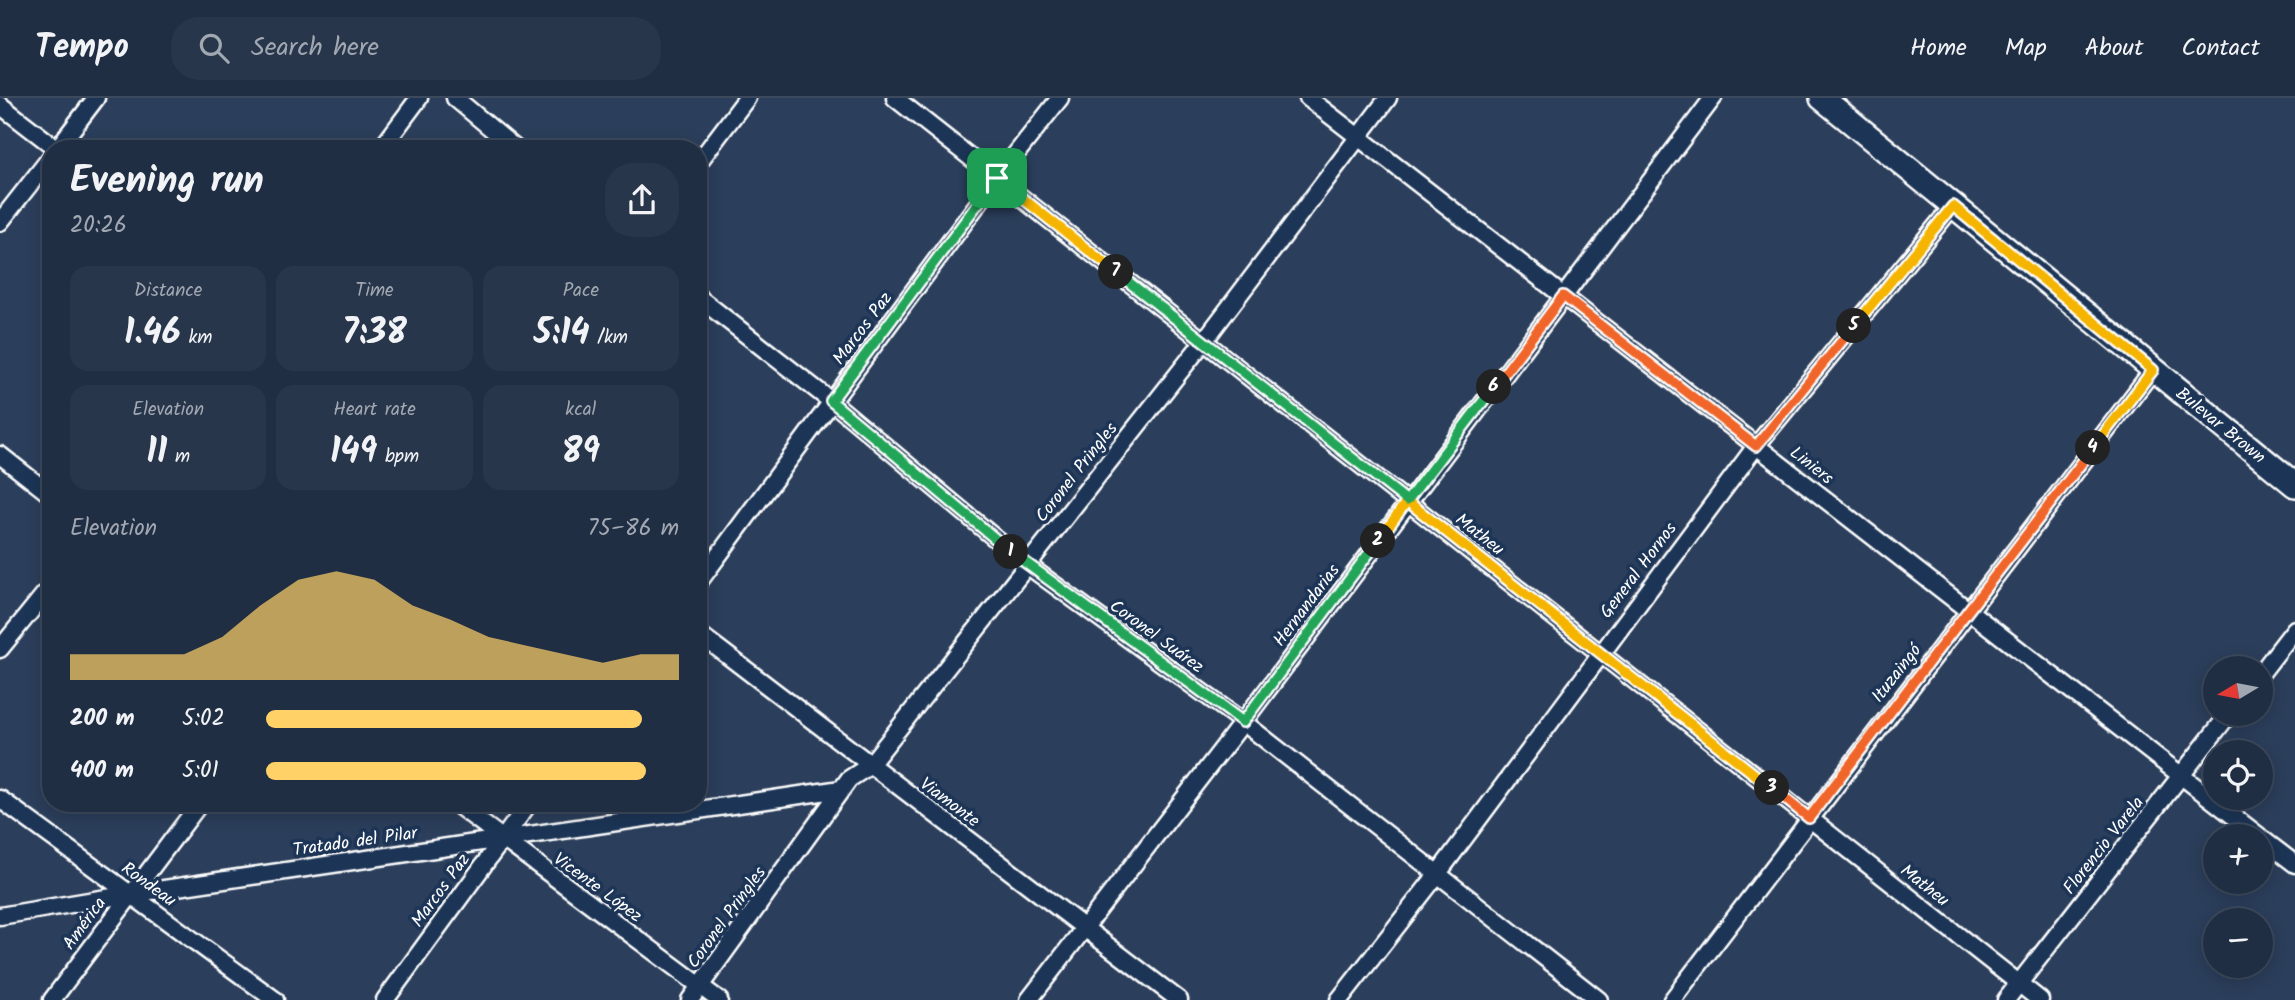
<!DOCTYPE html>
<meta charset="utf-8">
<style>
body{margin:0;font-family:Kalam,sans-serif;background:#28364b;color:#f1f3f6;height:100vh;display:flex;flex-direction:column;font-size:26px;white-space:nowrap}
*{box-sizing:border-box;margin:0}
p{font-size:23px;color:#a2a8b2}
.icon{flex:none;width:38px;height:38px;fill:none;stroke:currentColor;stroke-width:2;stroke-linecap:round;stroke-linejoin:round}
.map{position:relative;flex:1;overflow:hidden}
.side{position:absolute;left:42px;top:42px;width:665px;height:672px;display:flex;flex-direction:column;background:#202e44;border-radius:28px;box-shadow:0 4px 18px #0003,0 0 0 2px #3d4a5d}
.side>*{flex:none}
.needle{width:46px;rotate:260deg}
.controls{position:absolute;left:2203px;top:558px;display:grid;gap:14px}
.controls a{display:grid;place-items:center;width:70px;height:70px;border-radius:50%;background:#202e44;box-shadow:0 4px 18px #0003,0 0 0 2px #3d4a5d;font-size:35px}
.pin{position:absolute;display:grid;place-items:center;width:60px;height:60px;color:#fff;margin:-30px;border-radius:14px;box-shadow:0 4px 10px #0006}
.km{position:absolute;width:35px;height:35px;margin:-18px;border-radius:50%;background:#222;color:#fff;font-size:19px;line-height:35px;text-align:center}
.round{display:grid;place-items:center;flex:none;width:74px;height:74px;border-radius:28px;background:#28364b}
.summary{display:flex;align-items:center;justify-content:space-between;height:119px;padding:0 28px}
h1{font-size:38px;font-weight:600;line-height:52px}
.stats{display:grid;grid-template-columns:repeat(3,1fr);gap:10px;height:119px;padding:7px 28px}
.stats div{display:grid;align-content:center;border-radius:18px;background:#28364b;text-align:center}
.stats b{font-size:35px;font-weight:600}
.stats small{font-size:19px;font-weight:400}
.stats p{font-size:19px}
.chart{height:196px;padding:14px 28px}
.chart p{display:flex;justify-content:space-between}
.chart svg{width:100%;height:126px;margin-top:7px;fill:#ffd166;opacity:.7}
ul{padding:0 28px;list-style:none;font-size:23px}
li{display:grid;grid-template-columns:112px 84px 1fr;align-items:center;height:52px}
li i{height:18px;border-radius:9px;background:#ffd166}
header{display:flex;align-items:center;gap:42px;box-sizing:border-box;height:98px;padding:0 35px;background:#202e44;border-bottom:2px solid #3d4a5d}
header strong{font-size:33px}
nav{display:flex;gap:38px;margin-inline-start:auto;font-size:24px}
.search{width:490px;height:63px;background:#28364b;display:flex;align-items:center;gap:18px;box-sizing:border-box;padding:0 24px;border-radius:28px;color:#a2a8b2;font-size:26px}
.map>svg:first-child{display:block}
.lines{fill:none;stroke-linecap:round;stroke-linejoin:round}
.minor-casing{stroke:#fff;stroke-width:21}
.secondary-casing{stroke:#fff;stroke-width:28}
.minor{stroke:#1d3557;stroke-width:16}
.secondary{stroke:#1d3557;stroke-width:23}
.split-1-casing{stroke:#fff;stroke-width:14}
.split-2-casing{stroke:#fff;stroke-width:14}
.split-3-casing{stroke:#fff;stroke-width:14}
.split-4-casing{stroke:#fff;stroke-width:14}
.split-5-casing{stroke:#fff;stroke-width:14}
.split-6-casing{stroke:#fff;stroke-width:14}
.split-7-casing{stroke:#fff;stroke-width:14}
.split-8-casing{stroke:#fff;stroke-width:14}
.split-1{stroke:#22a559;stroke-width:9}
.split-2{stroke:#22a559;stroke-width:9}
.split-3{stroke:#f5b400;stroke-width:9}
.split-4{stroke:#f0652b;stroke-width:9}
.split-5{stroke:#f5b400;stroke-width:9}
.split-6{stroke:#f0652b;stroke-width:9}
.split-7{stroke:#22a559;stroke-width:9}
.split-8{stroke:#f5b400;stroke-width:9}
.labels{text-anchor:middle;stroke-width:7;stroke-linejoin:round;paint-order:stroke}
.street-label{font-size:18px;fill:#fff;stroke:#1d3557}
</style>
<header>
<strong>Tempo</strong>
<div class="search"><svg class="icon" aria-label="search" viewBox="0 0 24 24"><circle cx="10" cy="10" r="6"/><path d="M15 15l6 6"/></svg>Search here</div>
<nav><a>Home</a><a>Map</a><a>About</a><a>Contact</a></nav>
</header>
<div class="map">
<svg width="2295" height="902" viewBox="0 0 2295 902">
<rect width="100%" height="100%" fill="#2b3e5b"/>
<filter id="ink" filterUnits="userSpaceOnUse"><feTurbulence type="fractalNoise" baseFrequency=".0143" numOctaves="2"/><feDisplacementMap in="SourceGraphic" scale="14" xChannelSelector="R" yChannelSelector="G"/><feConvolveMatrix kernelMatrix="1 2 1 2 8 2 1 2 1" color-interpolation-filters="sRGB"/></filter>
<g filter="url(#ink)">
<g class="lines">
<defs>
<path id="minor" d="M455 0 516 51
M895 0 2040 902
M1308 0 2259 738
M0 7 57 51
M57 51 96 0
M381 51 419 0
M698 65 747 0
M0 124 51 59
M698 199 831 303 1027 467 1243 624 1599 902
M0 357 51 397
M698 485 997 80 1060 0
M698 535 1179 902
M0 551 51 488
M2261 575 2295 531
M0 701 275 902
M455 705 719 902
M2261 740 2295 766
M0 818 130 796 841 691
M52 902 200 705
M385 902 529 705
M690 902 849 681 869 668 1204 243 1388 0
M1029 902 1243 624 1713 0
M1339 902 1436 778 1756 348 1953 108
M1672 902 2153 272
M2006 902 2229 616"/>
<path id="secondary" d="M1822 0 2295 387"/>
</defs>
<use href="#minor" class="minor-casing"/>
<use href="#secondary" class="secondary-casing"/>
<use href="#minor" class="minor"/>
<use href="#secondary" class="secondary"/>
</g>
</g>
<g class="lines" filter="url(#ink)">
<defs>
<path id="split-1" d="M997 80 831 303 1011 454"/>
<path id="split-2" d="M1011 454 1243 624 1378 443"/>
<path id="split-3" d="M1378 443 1407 403 1772 690"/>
<path id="split-4" d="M1772 690 1809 720 2093 350"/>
<path id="split-5" d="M1854 228 1953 108 2153 272 2093 350"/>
<path id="split-6" d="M1494 289 1563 198 1756 348 1854 228"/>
<path id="split-7" d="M1116 174 1407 403 1494 289"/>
<path id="split-8" d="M997 80 1116 174"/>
</defs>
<use href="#split-1" class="split-1-casing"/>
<use href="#split-2" class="split-2-casing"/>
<use href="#split-3" class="split-3-casing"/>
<use href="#split-4" class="split-4-casing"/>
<use href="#split-5" class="split-5-casing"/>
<use href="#split-6" class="split-6-casing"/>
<use href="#split-7" class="split-7-casing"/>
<use href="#split-8" class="split-8-casing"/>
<use href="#split-1" class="split-1"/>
<use href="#split-2" class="split-2"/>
<use href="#split-3" class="split-3"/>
<use href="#split-4" class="split-4"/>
<use href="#split-5" class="split-5"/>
<use href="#split-6" class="split-6"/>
<use href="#split-7" class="split-7"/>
<use href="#split-8" class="split-8"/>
</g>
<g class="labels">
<g class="street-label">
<text transform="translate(862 230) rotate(-53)" y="6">Marcos Paz</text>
<text transform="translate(2221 327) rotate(39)" y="6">Bulevar Brown</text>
<text transform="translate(1812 367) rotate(38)" y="6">Liniers</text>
<text transform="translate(1076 374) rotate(-52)" y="6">Coronel Pringles</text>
<text transform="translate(1480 436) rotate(38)" y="6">Matheu</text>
<text transform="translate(1638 472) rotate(-53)" y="6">General Hornos</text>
<text transform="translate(1306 507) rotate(-53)" y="6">Hernandarias</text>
<text transform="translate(1157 538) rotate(36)" y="6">Coronel Suárez</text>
<text transform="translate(1896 575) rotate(-52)" y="6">Ituzaingó</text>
<text transform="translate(950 704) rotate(37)" y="6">Viamonte</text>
<text transform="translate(355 743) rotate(-8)" y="6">Tratado del Pilar</text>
<text transform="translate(2103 747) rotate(-52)" y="6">Florencio Varela</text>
<text transform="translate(149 786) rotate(36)" y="6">Rondeau</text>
<text transform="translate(1925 787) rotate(38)" y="6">Matheu</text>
<text transform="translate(598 789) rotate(36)" y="6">Vicente López</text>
<text transform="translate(440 792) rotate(-54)" y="6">Marcos Paz</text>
<text transform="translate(726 819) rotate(-54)" y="6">Coronel Pringles</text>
<text transform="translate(84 825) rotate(-54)" y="6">América</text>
</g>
</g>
</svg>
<div class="controls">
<a><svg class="needle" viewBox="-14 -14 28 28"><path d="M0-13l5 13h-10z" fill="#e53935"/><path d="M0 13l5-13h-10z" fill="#a2a8b2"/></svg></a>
<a><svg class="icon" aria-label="locate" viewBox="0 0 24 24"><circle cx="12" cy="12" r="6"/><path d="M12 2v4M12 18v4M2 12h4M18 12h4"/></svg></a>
<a>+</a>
<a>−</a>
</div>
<div class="pin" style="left:997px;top:80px;background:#1e9e55"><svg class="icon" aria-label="arrive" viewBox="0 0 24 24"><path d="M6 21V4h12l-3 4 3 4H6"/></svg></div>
<b class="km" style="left:1011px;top:454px">1</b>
<b class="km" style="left:1378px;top:443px">2</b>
<b class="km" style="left:1772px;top:690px">3</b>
<b class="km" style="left:2093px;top:350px">4</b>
<b class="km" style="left:1854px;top:228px">5</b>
<b class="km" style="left:1494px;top:289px">6</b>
<b class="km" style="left:1116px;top:174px">7</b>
<section class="side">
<div class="summary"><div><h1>Evening run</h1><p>20:26</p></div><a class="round"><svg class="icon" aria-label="share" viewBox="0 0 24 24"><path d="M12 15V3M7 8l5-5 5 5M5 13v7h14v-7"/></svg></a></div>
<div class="stats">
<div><p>Distance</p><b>1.46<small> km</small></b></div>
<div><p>Time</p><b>7:38</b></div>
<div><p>Pace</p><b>5:14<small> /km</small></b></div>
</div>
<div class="stats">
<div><p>Elevation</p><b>11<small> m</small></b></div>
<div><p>Heart rate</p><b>149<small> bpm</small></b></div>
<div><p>kcal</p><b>89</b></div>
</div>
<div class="chart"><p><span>Elevation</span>75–86 m</p>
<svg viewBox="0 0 160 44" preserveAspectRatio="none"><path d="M0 44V35L10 35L20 35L30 35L40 29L50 18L60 9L70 6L80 9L90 18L100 23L110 29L120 32L130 35L140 38L150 35L160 35V44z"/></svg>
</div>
<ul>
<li><b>200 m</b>5:02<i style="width:91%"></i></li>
<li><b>400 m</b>5:01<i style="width:92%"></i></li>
</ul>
</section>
</div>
